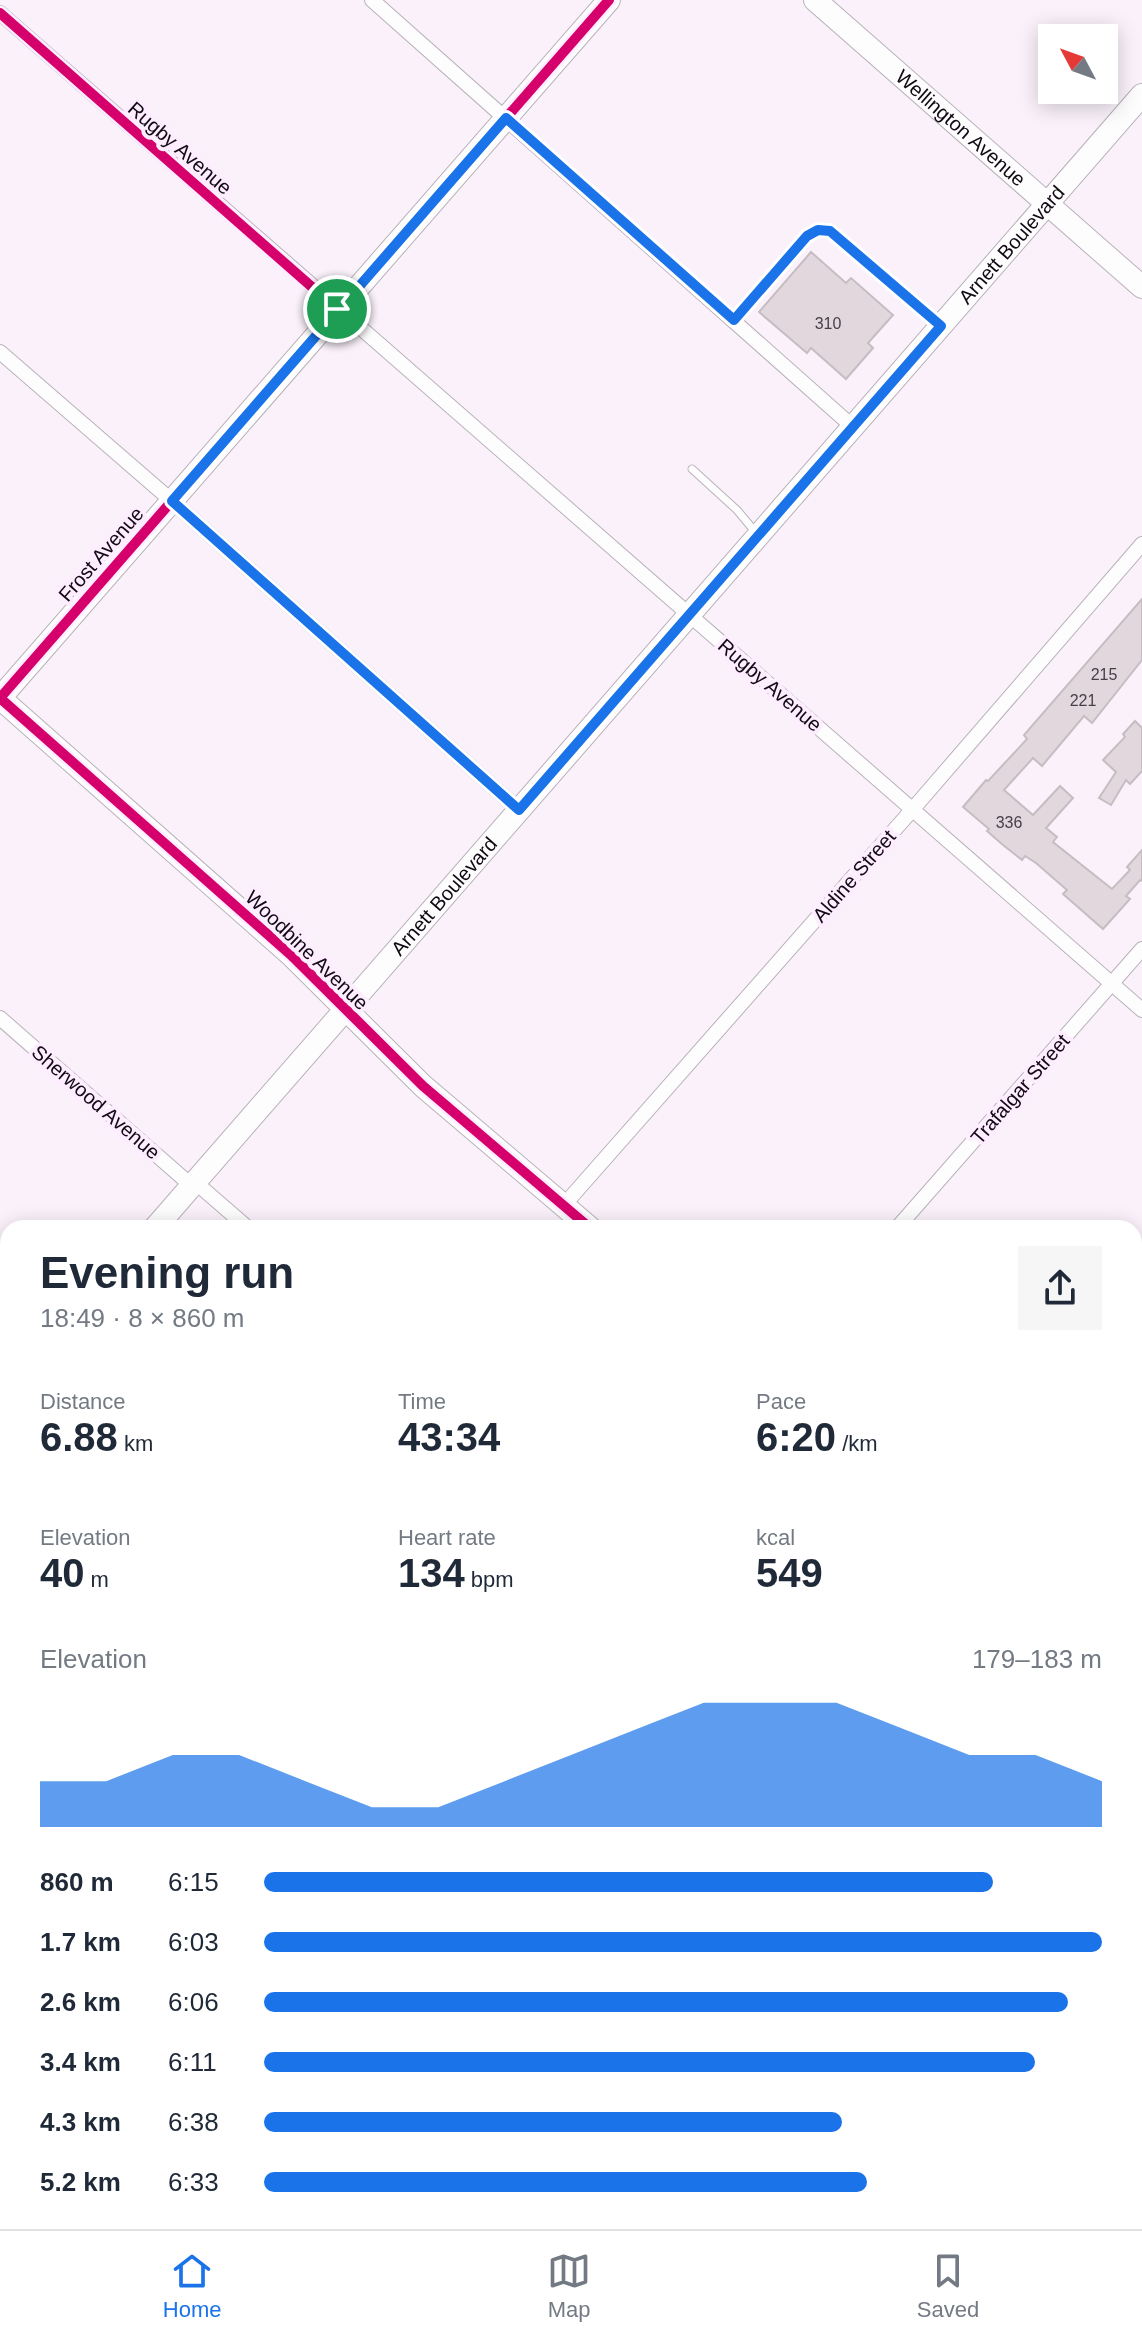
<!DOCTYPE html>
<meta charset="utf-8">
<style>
body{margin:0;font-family:Helvetica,sans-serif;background:#f6f6f7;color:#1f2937;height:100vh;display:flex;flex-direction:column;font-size:30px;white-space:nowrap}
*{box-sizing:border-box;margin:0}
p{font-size:26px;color:#747a83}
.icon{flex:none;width:44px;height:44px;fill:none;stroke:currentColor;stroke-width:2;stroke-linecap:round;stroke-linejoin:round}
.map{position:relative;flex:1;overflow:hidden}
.drawer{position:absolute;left:0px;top:1220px;width:1142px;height:1010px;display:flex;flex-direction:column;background:#fff;border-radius:24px 24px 0 0;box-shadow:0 4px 20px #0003}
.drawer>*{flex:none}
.needle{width:52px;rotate:311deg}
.controls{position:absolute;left:1038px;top:24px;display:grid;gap:16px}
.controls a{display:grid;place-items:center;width:80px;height:80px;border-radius:0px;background:#fff;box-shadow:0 4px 20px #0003;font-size:40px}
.pin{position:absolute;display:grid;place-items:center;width:68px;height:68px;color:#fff;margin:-34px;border:4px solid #fff;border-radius:50%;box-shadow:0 2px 8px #0007}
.round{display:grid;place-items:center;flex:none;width:84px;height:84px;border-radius:0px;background:#f6f6f7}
.summary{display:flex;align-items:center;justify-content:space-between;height:136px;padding:0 40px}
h1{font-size:44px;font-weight:700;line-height:60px}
.figures{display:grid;grid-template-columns:repeat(3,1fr);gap:12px;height:136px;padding:8px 40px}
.figures div{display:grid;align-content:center}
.figures b{font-size:40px;font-weight:700}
.figures small{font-size:22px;font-weight:400}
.figures p{font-size:22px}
.chart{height:224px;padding:16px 40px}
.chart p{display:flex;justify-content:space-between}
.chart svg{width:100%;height:144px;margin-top:8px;fill:#1a73e8;opacity:.7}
ul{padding:0 40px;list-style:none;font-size:26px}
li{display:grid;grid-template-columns:128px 96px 1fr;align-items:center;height:60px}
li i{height:20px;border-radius:10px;background:#1a73e8}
.menu{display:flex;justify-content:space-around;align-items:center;height:112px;border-top:2px solid #e0e1e3;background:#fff;font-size:22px;color:#747a83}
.menu a{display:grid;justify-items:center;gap:4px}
.menu .active{color:#1a73e8}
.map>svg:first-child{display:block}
.building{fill:#e2d7dd;stroke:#c6bcc2;stroke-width:2}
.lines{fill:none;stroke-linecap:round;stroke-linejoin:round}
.lane-casing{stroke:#b9b1ba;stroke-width:9}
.street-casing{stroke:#b9b1ba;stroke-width:16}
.secondary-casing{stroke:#b9b1ba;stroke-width:24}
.lane{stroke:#fefdfe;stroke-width:7}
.street{stroke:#fefdfe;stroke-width:14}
.secondary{stroke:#fefdfe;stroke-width:22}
.cycleway-casing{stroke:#fdedff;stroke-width:15}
.cycleway{stroke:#d6006c;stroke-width:10}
.route-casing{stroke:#fff;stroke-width:16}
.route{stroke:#1a73e8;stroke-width:10}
.labels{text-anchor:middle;stroke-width:8;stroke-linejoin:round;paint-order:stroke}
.number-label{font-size:16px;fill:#484049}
.street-label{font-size:20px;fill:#110913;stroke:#fdedff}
</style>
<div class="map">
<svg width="1142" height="2229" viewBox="0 0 1142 2229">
<rect width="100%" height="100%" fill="#faf1fb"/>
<path class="building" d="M811 252 846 283 851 278 893 315 868 343 873 348 846 379 811 348 807 353 759 312Z
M1142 599V660L1092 723 1084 716 1042 766 1033 758 1004 790 1033 815 1060 786 1073 798 1046 828 1057 837 1053 842 1112 889 1130 870 1127 867 1142 850V881L1140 880 1126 896 1130 899 1103 929 1063 894 1067 890 1036 863 1025 856 1022 860 1003 845 987 831 989 829 963 807 986 780 988 781 1027 739 1024 735Z
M1135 721 1142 728V771L1130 784 1126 780 1111 805 1099 798 1116 772 1103 760 1125 737 1123 734Z"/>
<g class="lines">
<defs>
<path id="lane" d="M734 320 807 236 818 230 830 231 937 323
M692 469 737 510 757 534
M0 1788 8 1795
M0 1857 8 1864
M0 1904 8 1895
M330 2222 338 2229
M272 2229 278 2222"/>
<path id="street" d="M372 0 853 427
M0 13 1142 1010
M0 352 172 501 519 810
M0 1018 192 1186
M195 1182 248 1228
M564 1205 912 810 1142 544
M897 1228 1142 949
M0 1598 8 1605
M1134 1954 1142 1945
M0 2197 8 2188
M895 2229 901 2222"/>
<g id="secondary">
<path id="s1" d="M815 0 1142 287"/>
<path d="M0 698 609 0"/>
<path d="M0 698 291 955 423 1086 590 1228"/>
<path id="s2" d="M155 1228 1142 95"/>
<path d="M0 1303 8 1310"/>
<path d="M1134 1348 1142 1339"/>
<path d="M0 1405 8 1396"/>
<path d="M1134 1565 1142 1572"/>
<path d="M1134 1620 1142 1610"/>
<path d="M0 2121 8 2127"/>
<path d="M117 2222 125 2229"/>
<path d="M1069 2222 1077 2229"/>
<path d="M611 2229 617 2222"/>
</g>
</defs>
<use href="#lane" class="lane-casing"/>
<use href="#street" class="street-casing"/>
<use href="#secondary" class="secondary-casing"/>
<use href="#lane" class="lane"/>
<use href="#street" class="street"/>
<use href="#secondary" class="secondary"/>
<defs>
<path id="cycleway" d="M0 13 337 309
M0 698 609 0
M0 698 291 955 423 1086 590 1228"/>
</defs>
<use href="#cycleway" class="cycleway-casing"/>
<use href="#cycleway" class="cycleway"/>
</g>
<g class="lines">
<defs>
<path id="route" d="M506 118 734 320 807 236 818 230 830 231 941 326 519 810 172 501Z"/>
</defs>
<use href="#route" class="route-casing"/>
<use href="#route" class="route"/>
</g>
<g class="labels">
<g class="number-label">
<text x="828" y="329">310</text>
<text x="1104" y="680">215</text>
<text x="1083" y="706">221</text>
<text x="1009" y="828">336</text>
</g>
<g class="street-label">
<text dy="7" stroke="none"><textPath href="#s1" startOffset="194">Wellington Avenue</textPath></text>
<text transform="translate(180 148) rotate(41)" y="7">Rugby Avenue</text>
<text dy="7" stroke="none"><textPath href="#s2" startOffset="1304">Arnett Boulevard</textPath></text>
<text transform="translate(101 554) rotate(-49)" y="7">Frost Avenue</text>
<text transform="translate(770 685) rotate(41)" y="7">Rugby Avenue</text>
<text transform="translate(854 876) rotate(-49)" y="7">Aldine Street</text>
<text dy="7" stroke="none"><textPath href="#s2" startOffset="440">Arnett Boulevard</textPath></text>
<text transform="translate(307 950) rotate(44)" y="7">Woodbine Avenue</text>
<text transform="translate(1020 1089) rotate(-49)" y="7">Trafalgar Street</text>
<text transform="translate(96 1102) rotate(41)" y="7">Sherwood Avenue</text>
</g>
</g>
</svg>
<div class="controls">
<a><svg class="needle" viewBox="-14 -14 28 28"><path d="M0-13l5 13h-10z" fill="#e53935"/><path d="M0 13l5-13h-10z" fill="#747a83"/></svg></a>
</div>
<div class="pin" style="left:337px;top:309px;background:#1e9e55"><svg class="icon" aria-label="arrive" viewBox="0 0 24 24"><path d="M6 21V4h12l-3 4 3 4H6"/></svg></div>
<section class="drawer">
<div class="summary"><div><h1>Evening run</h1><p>18:49 · 8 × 860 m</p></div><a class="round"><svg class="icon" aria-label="share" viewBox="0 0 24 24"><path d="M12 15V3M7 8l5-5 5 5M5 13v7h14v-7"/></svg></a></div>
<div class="figures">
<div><p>Distance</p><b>6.88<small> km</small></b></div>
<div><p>Time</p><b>43:34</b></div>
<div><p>Pace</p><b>6:20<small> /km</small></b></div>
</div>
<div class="figures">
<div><p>Elevation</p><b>40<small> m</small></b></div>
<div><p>Heart rate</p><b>134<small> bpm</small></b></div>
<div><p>kcal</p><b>549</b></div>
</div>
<div class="chart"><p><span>Elevation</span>179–183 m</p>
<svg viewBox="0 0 160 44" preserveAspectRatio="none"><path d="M0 44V30L10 30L20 22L30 22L40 30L50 38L60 38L70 30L80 22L90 14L100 6L110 6L120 6L130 14L140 22L150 22L160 30V44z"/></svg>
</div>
<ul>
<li><b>860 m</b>6:15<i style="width:87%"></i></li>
<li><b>1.7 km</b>6:03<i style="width:100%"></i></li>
<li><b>2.6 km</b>6:06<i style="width:96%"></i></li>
<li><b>3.4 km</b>6:11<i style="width:92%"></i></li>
<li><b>4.3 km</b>6:38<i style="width:69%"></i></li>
<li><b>5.2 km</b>6:33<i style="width:72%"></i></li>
</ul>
</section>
</div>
<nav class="menu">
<a class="active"><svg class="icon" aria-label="home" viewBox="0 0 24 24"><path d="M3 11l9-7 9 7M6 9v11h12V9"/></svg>Home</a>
<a><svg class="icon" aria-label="map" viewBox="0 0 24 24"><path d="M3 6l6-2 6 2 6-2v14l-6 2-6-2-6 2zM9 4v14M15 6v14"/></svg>Map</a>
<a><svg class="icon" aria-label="saved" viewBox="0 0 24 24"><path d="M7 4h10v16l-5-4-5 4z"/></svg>Saved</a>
</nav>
